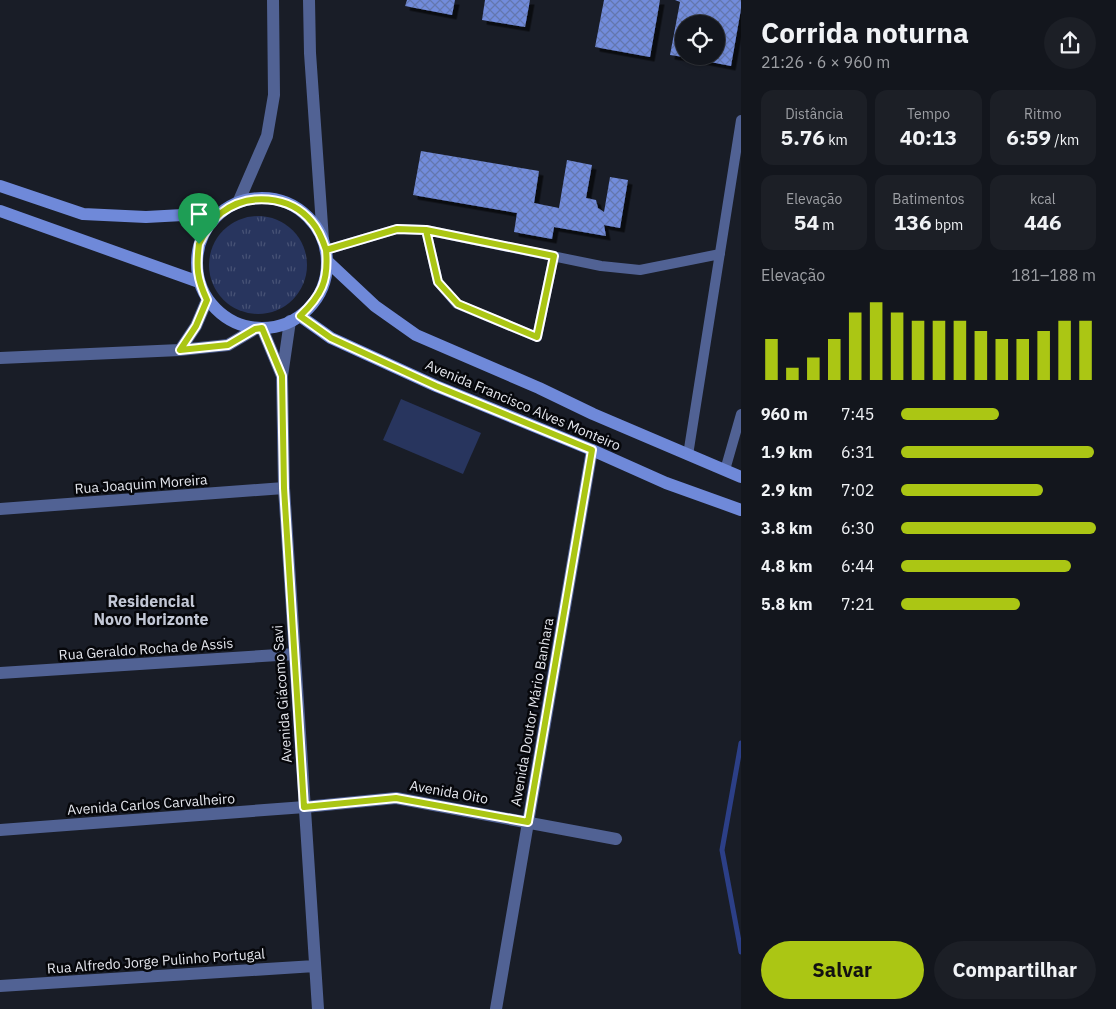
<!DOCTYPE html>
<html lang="pt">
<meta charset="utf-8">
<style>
body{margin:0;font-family:"IBM Plex Sans",sans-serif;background:#1c1f26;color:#f1f3f6;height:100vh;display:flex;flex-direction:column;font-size:19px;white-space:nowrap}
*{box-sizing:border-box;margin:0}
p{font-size:16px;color:#9d9fa4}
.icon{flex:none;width:28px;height:28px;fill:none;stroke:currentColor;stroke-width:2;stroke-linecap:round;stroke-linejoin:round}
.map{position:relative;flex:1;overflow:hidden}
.sheet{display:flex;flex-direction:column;background:#13161d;width:375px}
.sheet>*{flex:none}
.buttons{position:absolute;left:675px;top:15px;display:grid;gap:10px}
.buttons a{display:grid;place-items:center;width:50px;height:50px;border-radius:50%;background:#13161d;box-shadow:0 1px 4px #0004,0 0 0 1px #32353b;font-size:25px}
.pin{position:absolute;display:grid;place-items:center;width:42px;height:42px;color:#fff;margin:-51px -21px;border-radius:50% 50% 50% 0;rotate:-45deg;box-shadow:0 0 5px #0007}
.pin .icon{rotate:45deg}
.round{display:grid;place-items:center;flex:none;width:52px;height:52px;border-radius:26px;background:#1c1f26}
.overview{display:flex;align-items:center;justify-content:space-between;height:85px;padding:0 20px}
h1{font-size:28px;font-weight:700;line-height:38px}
.stats{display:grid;grid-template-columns:repeat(3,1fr);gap:8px;height:85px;padding:5px 20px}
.stats div{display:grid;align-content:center;border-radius:12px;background:#1c1f26;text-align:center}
.stats b{font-size:21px;font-weight:700}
.stats small{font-size:14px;font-weight:400}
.stats p{font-size:14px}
.chart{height:140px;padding:10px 20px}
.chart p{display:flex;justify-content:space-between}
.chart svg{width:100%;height:90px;margin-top:5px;stroke:#abc614;stroke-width:6}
.cta{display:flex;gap:10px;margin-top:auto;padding:10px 20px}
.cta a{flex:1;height:58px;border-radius:30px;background:#abc614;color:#111;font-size:20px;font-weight:700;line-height:58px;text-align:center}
.cta a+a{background:#1c1f26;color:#f1f3f6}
ul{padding:0 20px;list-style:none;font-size:16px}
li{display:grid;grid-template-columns:80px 60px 1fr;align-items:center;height:38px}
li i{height:12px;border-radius:6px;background:#abc614}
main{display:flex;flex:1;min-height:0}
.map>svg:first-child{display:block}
.grass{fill:url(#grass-tufts)}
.garden{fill:#28355e}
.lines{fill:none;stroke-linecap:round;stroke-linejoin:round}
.stream{stroke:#2c3f87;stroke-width:5}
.building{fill:url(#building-cross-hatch);filter:url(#shadow)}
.service{stroke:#516294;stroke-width:10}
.minor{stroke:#516294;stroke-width:12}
.tertiary{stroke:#516294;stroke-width:12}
.secondary{stroke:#6f89d9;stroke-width:12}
.route-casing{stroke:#fff;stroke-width:10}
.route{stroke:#abc614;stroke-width:6}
.labels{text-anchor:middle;stroke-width:5;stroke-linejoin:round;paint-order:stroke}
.street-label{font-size:14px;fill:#e5e7ee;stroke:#06070b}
.quarter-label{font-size:16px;font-weight:bold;fill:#c2c7d5;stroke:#06070b}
</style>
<main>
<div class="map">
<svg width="741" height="1009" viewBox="0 0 741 1009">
<defs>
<pattern id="grass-tufts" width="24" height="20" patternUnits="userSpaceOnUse" patternTransform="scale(1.25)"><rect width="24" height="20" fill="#28355e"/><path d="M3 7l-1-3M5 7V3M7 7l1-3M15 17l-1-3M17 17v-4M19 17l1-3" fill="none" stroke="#475275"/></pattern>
<pattern id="building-cross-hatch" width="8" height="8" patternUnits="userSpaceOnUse" patternTransform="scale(1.25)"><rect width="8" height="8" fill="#728cdc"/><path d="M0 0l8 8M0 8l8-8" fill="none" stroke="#6477af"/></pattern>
<filter id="shadow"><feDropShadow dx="4.5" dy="4.5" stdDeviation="0" flood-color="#0009"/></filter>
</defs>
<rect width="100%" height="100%" fill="#191d27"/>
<path class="grass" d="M209 265a49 49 0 1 1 98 0a49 49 0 1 1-98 0Z"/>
<path class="garden" d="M401 399 481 433 463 474 383 440Z"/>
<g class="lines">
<path class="stream" d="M741 743 722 850 741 952"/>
</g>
<path class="building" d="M407 0H455L452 15 405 6Z
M485 0H530L525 27 482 20Z
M604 0H660L650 57 595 47Z
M675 0H741V9L731 66 685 57 716 56V24H684V57L670 55 680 2Z
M421 151 539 171 534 203 559 208 567 160 592 165 586 198 596 200 598 208 604 212 610 177 628 180 620 228 604 225 606 236 554 227 552 239 514 232 517 213 413 195Z"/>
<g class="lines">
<path class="service" d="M426 230 438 282 457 304 537 337 554 256
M326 250 397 229 426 230 601 266 640 270 720 254
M688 455 741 120
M725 470 741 414"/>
<path class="minor" d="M290 321 282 376 284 488 318 1009
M262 328 282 376
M180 350 196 326 207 300
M0 358 180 350 228 345 255 329
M0 509 284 488
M0 673 294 654
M0 830 305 807 396 798 616 839
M0 986 315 966
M496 1009 592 450"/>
<path class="tertiary" d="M309 0 310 53 323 240
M238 203 267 136 274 95 273 0"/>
<path class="secondary" d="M0 186 83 214 146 217 220 213
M197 263a65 65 0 1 1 130 0a65 65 0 1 1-130 0Z
M0 211 199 282
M327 261 375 306 416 335 539 388 593 414 741 477
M300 316 331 338 436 386 592 450 666 483 741 510"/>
</g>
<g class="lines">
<defs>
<path id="route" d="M199 244C196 267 197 279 207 300L196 326 180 350 228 345 255 329 262 328 282 376 284 488 304 807 396 798 528 822 592 450 436 386 331 338 300 316C321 296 329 281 326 250L397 229 426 230 554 256 537 337 458 304 438 282 426 230 397 229 326 250C323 241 319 230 312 222 290 195 248 192 221 213 210 221 205 233 199 244"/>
</defs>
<use href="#route" class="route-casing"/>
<use href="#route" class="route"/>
</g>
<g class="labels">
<g class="street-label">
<text transform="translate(523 405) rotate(23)" y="5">Avenida Francisco Alves Monteiro</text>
<text transform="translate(141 484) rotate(-4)" y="5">Rua Joaquim Moreira</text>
<text transform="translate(146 649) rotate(-4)" y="5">Rua Geraldo Rocha de Assis</text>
<text transform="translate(282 694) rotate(-94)" y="5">Avenida Giácomo Savi</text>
<text transform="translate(532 712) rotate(-80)" y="5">Avenida Doutor Mário Banhara</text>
<text transform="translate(449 792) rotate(10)" y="5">Avenida Oito</text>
<text transform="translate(151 804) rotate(-4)" y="5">Avenida Carlos Carvalheiro</text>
<text transform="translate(156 961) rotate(-4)" y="5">Rua Alfredo Jorge Pulinho Portugal</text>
</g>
<g class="quarter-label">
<text x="151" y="607">Residencial<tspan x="151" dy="18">Novo Horizonte</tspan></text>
</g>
</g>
</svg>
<div class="buttons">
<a><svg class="icon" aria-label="locate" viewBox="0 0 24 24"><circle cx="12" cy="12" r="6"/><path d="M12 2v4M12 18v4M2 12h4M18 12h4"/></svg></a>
</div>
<div class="pin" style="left:199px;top:244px;background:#1e9e55"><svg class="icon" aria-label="arrive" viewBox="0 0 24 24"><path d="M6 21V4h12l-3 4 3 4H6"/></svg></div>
</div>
<section class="sheet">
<div class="overview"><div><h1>Corrida noturna</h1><p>21:26 · 6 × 960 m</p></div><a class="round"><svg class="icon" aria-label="share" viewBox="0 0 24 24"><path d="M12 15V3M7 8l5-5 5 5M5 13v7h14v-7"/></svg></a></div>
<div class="stats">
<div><p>Distância</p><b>5.76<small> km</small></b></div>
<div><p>Tempo</p><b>40:13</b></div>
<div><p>Ritmo</p><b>6:59<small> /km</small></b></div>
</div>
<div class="stats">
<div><p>Elevação</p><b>54<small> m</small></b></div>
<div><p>Batimentos</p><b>136<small> bpm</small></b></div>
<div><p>kcal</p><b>446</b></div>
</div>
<div class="chart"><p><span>Elevação</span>181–188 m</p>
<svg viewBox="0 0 160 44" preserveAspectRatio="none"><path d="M5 44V24M15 44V38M25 44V33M35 44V24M45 44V11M55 44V6M65 44V11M75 44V15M85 44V15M95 44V15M105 44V20M115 44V24M125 44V24M135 44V20M145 44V15M155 44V15"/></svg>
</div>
<ul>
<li><b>960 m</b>7:45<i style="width:50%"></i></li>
<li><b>1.9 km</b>6:31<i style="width:99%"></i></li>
<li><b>2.9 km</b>7:02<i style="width:73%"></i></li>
<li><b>3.8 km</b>6:30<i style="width:100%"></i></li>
<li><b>4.8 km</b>6:44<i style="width:87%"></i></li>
<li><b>5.8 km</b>7:21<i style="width:61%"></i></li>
</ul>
<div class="cta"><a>Salvar</a><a>Compartilhar</a></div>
</section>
</main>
